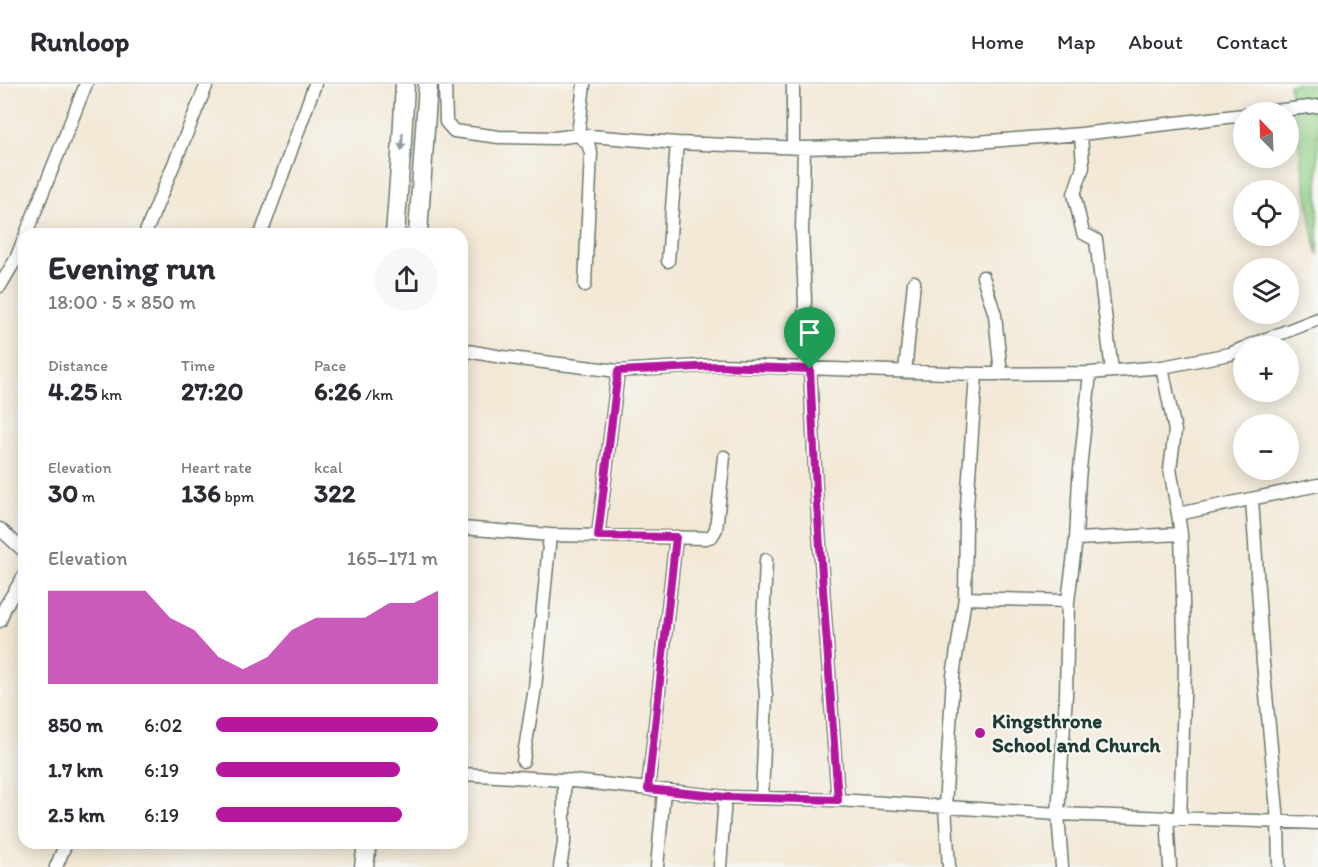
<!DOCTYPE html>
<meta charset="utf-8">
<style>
body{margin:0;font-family:Itim,sans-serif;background:#f7f7f7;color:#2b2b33;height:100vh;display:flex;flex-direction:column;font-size:22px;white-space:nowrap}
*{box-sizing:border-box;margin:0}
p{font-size:20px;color:#7c7c81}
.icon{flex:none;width:33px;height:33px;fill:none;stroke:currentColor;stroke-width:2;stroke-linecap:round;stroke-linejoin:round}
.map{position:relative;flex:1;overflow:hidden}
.sheet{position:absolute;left:18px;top:144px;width:450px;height:621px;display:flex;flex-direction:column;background:#fff;border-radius:18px;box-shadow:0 3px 15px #0003}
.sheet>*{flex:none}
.needle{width:39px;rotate:337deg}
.controls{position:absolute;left:1233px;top:18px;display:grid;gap:12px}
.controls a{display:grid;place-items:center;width:66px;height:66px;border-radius:50%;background:#fff;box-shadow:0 3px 15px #0003;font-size:30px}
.pin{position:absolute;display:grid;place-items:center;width:51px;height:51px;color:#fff;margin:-62px -26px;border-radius:50% 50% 50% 0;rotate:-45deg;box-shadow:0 0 6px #0007}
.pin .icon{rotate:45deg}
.round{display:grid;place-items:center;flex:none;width:63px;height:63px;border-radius:32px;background:#f7f7f7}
.head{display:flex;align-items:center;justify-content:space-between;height:102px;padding:0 30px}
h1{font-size:33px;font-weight:700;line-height:45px}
.figures{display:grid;grid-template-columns:repeat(3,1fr);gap:9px;height:102px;padding:6px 30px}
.figures div{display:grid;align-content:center}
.figures b{font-size:26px;font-weight:700}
.figures small{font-size:16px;font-weight:400}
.figures p{font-size:16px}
.chart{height:168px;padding:12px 30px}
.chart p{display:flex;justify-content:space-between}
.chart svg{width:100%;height:108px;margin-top:6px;fill:#b5179e;opacity:.7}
ul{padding:0 30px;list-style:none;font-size:20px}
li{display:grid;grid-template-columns:96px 72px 1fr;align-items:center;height:45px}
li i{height:15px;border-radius:8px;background:#b5179e}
header{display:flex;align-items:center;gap:36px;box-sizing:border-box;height:84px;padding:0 30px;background:#fff;border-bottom:2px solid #e1e1e2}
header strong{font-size:28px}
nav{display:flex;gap:33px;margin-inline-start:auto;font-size:21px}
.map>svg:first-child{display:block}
.green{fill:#95d389;stroke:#5a885e;stroke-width:1.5}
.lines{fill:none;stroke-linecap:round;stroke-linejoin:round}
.street-casing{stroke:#69796c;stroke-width:15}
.primary-casing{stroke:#69796c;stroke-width:21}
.street{stroke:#fff;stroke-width:12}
.primary{stroke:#fff;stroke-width:18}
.oneway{fill:#8f9e9a}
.route-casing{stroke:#fff;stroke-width:12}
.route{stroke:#b5179e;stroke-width:8}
.poi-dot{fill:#b5179e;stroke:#f6f6f2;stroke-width:2}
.labels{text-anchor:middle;stroke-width:4.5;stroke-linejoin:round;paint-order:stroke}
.poi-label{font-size:21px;font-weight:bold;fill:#1f3d34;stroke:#f6f6f2;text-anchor:start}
</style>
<header>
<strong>Runloop</strong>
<nav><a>Home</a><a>Map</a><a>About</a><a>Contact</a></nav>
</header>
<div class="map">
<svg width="1318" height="783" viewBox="0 0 1318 783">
<rect width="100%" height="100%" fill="#f6f6f2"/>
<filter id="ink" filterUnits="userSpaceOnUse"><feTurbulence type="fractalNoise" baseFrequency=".0167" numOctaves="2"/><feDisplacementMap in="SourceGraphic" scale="12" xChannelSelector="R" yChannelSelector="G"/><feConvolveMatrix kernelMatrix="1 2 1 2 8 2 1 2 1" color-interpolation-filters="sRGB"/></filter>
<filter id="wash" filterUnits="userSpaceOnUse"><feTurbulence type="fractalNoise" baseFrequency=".008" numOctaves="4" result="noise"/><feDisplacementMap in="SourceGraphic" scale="24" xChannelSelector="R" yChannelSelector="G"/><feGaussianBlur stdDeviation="1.35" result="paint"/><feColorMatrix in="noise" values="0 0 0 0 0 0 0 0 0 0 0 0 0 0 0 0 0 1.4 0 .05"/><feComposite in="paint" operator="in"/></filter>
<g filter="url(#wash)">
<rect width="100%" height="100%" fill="#f3e8d5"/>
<path class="green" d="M1289 0H1318V171L1315 160Z"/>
</g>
<g filter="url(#ink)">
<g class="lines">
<defs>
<path id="street" d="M445 0 446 38 454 47 499 53 555 54 578 51 677 59 804 64 952 60 1081 50 1244 31
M584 0 578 51 588 60 591 69 585 201
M1265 28 1318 22
M1081 50 1083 83 1074 110 1083 149 1096 156 1112 287
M793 62V0
M804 64 802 147 805 217 803 249 804 271 810 285 816 406 838 716
M26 150 86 0
M145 150 207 0
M261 150 315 0
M668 177 677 59
M983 193 995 231 1001 290
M0 202 16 175 24 155
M1248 262 1318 235
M462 266 502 273 618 287 717 281 976 290 1090 289 1162 283 1230 270 1244 264
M1162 283 1175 347 1170 385 1178 430
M905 288 914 198
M1252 415 1263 579 1278 737 1279 783
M462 444 550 451 706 454 712 452 716 445 724 373
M0 445 24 467
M598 452 618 287
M1076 455 1079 395 1090 289
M965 514 1068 517
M0 537 5 523 24 492
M523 677 535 604 550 451
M462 690 564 696 725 713 838 716 1058 730 1318 739
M648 705 676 453
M762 713 766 612 762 563 766 476
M1167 733 1170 783
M1180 734 1185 584 1181 450
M56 783 66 759
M560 783 564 759V696
M657 783 664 707
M720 783 725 713
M949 783 945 723 953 592 965 514 966 436 976 290
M1062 783 1058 730 1066 611 1068 517 1076 455 1181 450 1178 430 1318 401"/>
<path id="primary" d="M395 150 402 57 405 0
M418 150 428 0
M364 783 367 759"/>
</defs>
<use href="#street" class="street-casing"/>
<use href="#primary" class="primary-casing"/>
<use href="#street" class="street"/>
<use href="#primary" class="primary"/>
</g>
<defs><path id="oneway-solid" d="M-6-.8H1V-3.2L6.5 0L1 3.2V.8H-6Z" transform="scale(1.5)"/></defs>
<use class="oneway" href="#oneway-solid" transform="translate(402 58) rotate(94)"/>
</g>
<g class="lines" filter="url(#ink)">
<defs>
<path id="route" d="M717 282 810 285 816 406 838 716 725 713 648 705 676 453 598 452 618 287Z"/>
</defs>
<use href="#route" class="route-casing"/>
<use href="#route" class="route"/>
</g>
<circle class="poi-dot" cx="980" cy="649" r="6"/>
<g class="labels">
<g class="poi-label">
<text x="992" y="644">Kingsthrone<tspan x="992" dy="24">School and Church</tspan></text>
</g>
</g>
</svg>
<div class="controls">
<a><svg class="needle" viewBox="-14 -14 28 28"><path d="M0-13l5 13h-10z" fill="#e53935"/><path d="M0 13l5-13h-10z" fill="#7c7c81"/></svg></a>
<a><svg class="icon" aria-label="locate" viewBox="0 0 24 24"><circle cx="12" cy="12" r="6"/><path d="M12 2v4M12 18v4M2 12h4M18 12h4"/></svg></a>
<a><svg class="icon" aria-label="layers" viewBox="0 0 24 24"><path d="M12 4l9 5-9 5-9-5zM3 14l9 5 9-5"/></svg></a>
<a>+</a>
<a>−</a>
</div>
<div class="pin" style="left:810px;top:285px;background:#1e9e55"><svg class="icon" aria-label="arrive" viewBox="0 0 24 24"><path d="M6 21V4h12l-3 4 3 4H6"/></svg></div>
<section class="sheet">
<div class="head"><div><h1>Evening run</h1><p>18:00 · 5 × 850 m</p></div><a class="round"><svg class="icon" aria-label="share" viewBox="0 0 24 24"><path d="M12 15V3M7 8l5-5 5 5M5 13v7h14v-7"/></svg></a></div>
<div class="figures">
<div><p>Distance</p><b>4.25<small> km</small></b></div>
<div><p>Time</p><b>27:20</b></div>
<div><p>Pace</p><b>6:26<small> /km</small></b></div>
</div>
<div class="figures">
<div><p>Elevation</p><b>30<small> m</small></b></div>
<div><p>Heart rate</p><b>136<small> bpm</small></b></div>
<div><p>kcal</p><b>322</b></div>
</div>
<div class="chart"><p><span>Elevation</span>165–171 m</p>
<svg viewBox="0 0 160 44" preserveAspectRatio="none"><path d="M0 44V6L10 6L20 6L30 6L40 6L50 17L60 22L70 33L80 38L90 33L100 22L110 17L120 17L130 17L140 11L150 11L160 6V44z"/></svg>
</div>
<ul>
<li><b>850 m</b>6:02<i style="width:100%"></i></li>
<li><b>1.7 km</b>6:19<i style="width:83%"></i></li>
<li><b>2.5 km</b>6:19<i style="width:84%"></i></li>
</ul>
</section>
</div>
